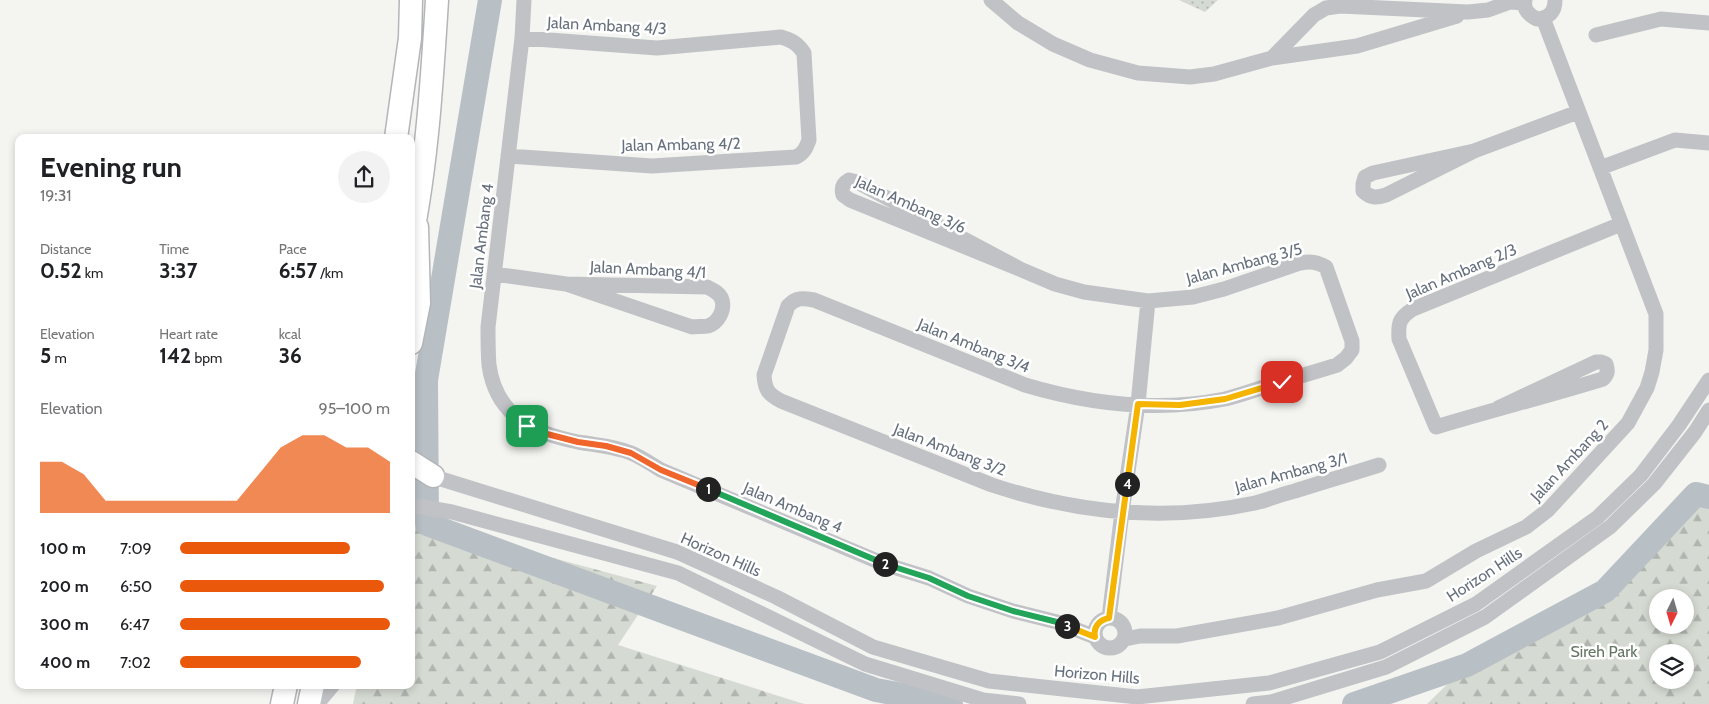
<!DOCTYPE html>
<meta charset="utf-8">
<style>
body{margin:0;font-family:Cabin,sans-serif;background:#f2f2f2;color:#202124;height:100vh;display:flex;flex-direction:column;font-size:19px;white-space:nowrap}
*{box-sizing:border-box;margin:0}
p{font-size:16px;color:#757577}
.icon{flex:none;width:28px;height:28px;fill:none;stroke:currentColor;stroke-width:2;stroke-linecap:round;stroke-linejoin:round}
.map{position:relative;flex:1;overflow:hidden}
.panel{position:absolute;left:15px;top:134px;width:400px;height:555px;display:flex;flex-direction:column;background:#fff;border-radius:10px;box-shadow:0 2px 8px #0003}
.panel>*{flex:none}
.needle{width:32px;rotate:185deg}
.fabs{position:absolute;left:1649px;top:589px;display:grid;gap:10px}
.fabs a{display:grid;place-items:center;width:45px;height:45px;border-radius:50%;background:#fff;box-shadow:0 2px 8px #0003;font-size:25px}
.pin{position:absolute;display:grid;place-items:center;width:42px;height:42px;color:#fff;margin:-21px;border-radius:10px;box-shadow:0 2px 8px #0006}
.km{position:absolute;width:25px;height:25px;margin:-12px;border-radius:50%;background:#222;color:#fff;font-size:14px;line-height:25px;text-align:center}
.round{display:grid;place-items:center;flex:none;width:52px;height:52px;border-radius:26px;background:#f2f2f2}
.headline{display:flex;align-items:center;justify-content:space-between;height:85px;padding:0 25px}
h1{font-size:28px;font-weight:700;line-height:38px}
.figures{display:grid;grid-template-columns:repeat(3,1fr);gap:8px;height:85px;padding:5px 25px}
.figures div{display:grid;align-content:center}
.figures b{font-size:21px;font-weight:700}
.figures small{font-size:14px;font-weight:400}
.figures p{font-size:14px}
.chart{height:140px;padding:10px 25px}
.chart p{display:flex;justify-content:space-between}
.chart svg{width:100%;height:90px;margin-top:5px;fill:#ea580c;opacity:.7}
ul{padding:0 25px;list-style:none;font-size:16px}
li{display:grid;grid-template-columns:80px 60px 1fr;align-items:center;height:38px}
li i{height:12px;border-radius:6px;background:#ea580c}
.map>svg:first-child{display:block}
.grass{fill:url(#grass-dots)}
.forest{fill:url(#forest-firs);fill-rule:evenodd}
.lines{fill:none;stroke-linecap:round;stroke-linejoin:round}
.river{stroke:#b9c0c5;stroke-width:24}
.highway-casing{stroke:#b3b5b8;stroke-width:25}
.minor{stroke:#c0c2c5;stroke-width:15}
.highway{stroke:#fff;stroke-width:22}
.split-1-casing{stroke:#fff;stroke-width:10}
.split-2-casing{stroke:#fff;stroke-width:10}
.split-3-casing{stroke:#fff;stroke-width:10}
.split-4-casing{stroke:#fff;stroke-width:10}
.split-5-casing{stroke:#fff;stroke-width:10}
.split-1{stroke:#f0652b;stroke-width:6}
.split-2{stroke:#22a559;stroke-width:6}
.split-3{stroke:#22a559;stroke-width:6}
.split-4{stroke:#f5b400;stroke-width:6}
.split-5{stroke:#f5b400;stroke-width:6}
.labels{text-anchor:middle;stroke-width:5;stroke-linejoin:round;paint-order:stroke}
.street-label{font-size:16px;fill:#67717e;stroke:#fff}
.park-label{font-size:16px;fill:#667665;stroke:#fff}
</style>
<div class="map">
<svg width="1709" height="704" viewBox="0 0 1709 704">
<defs>
<pattern id="grass-dots" width="8" height="8" patternUnits="userSpaceOnUse" patternTransform="scale(1.25)"><rect width="8" height="8" fill="#d5dad2"/><path d="M2 2h.1M6 6h.1" fill="none" stroke="#b1b5b0" stroke-width="1.8" stroke-linecap="round"/></pattern>
<pattern id="forest-firs" width="22" height="20" patternUnits="userSpaceOnUse" patternTransform="scale(1.25)"><rect width="22" height="20" fill="#d5dad2"/><path d="M5 1l3.5 6h-7zM16 11l3.5 6h-7z" fill="#b1b5b0"/></pattern>
</defs>
<rect width="100%" height="100%" fill="#f4f4f1"/>
<path class="grass" d="M1179 0H1218L1205 12Z"/>
<path class="forest" d="M1696 494 1709 497V704H1427L1467 665 1605 591ZM1658 598H1685V625H1658ZM1658 652H1685V680H1658Z
M427 524 657 586 618 645 804 704H353L357 685H411V529Z"/>
<g class="lines">
<path class="river" d="M490 0 426 380 427 524 876 690 951 704
M1354 704 1467 665 1605 591 1696 494 1709 497"/>
<defs>
<path id="highway" d="M396 138 410 38 411 0
M411 242C427 163 432 81 437 0
M411 343 419 303 417 227
M411 462 433 476
M282 704 286 685
M309 704 313 685"/>
</defs>
<use href="#highway" class="highway-casing"/>
<path class="minor" d="M524 0 522 38 488 327C488 339 488 353 489 365 496 416 533 433 578 442 596 445 614 446 631 453 641 457 651 464 661 470L884 564 929 578 968 596 1013 611 1057 622 1095 637
M991 0 1018 23 1053 44 1090 60 1138 73 1190 77 1214 74 1272 58 1314 15 1326 8 1340 6 1468 12 1488 10 1510 2 1524 3
M1525 0C1523 10 1529 15 1537 19 1549 18 1555 12 1555 0
M1596 35 1661 19 1709 23
M1272 58 1357 46 1457 16
M1474 151 1373 173 1365 177 1363 184V191C1370 198 1376 198 1386 195L1474 151 1578 112
M508 156 652 166 796 157C804 153 806 148 809 140L804 53C798 44 792 40 781 37L657 48 522 38
M1600 168 1675 140 1709 143
M1022 270 850 200 843 195C841 188 842 184 849 180L857 182 1022 270 1055 284 1084 292 1148 301 1193 297 1224 289 1300 263C1311 261 1317 262 1326 267L1352 341V350L1346 358 1337 365C1312 373 1286 380 1261 388 1249 392 1237 396 1225 399 1159 412 1089 404 1025 385L814 300C803 298 796 297 788 306L764 375C765 390 768 394 781 401L992 485C1077 513 1167 522 1255 503 1268 500 1282 494 1295 491 1323 482 1351 474 1379 465
M494 274 566 284 692 327C697 326 703 327 708 326 718 323 725 310 722 300 720 293 713 290 707 287L566 284
M1498 408 1596 362H1601L1606 364C1608 371 1608 374 1603 379 1548 396 1492 410 1436 427L1399 339C1398 323 1399 318 1413 309L1621 224
M425 474 677 552 776 597 873 647 989 681 1137 697 1269 683 1380 652 1476 604 1598 517 1641 475 1679 425 1709 380
M411 505 452 512 678 573 865 664 983 700 1019 704
M1095 633a15 15 0 1 1 30 0a15 15 0 1 1-30 0Z
M1109 618 1122 512 1138 404 1148 301
M1125 639 1140 636H1177L1278 618 1377 590 1426 581 1476 551 1526 527 1548 510 1628 423 1647 388 1652 372 1656 350V314L1543 18
M317 704 333 685
M1253 704 1271 702 1386 667 1485 617 1610 527 1654 484 1695 432 1709 410"/>
<use href="#highway" class="highway"/>
</g>
<g class="lines">
<defs>
<path id="split-1" d="M527 426 547 434 578 442 606 446 631 453 661 470 708 489"/>
<path id="split-2" d="M708 489 885 564"/>
<path id="split-3" d="M885 564 929 578 968 596 1013 611 1057 622 1067 626"/>
<path id="split-4" d="M1067 626 1095 637C1093 627 1099 620 1109 618L1127 484"/>
<path id="split-5" d="M1127 484 1138 404 1180 405 1225 399 1282 382"/>
</defs>
<use href="#split-1" class="split-1-casing"/>
<use href="#split-2" class="split-2-casing"/>
<use href="#split-3" class="split-3-casing"/>
<use href="#split-4" class="split-4-casing"/>
<use href="#split-5" class="split-5-casing"/>
<use href="#split-1" class="split-1"/>
<use href="#split-2" class="split-2"/>
<use href="#split-3" class="split-3"/>
<use href="#split-4" class="split-4"/>
<use href="#split-5" class="split-5"/>
</g>
<g class="labels">
<g class="street-label">
<text transform="translate(607 25) rotate(3)" y="6">Jalan Ambang 4/3</text>
<text transform="translate(681 144) rotate(-1)" y="6">Jalan Ambang 4/2</text>
<text transform="translate(911 204) rotate(24)" y="6">Jalan Ambang 3/6</text>
<text transform="translate(481 236) rotate(-83)" y="6">Jalan Ambang 4</text>
<text transform="translate(1244 263) rotate(-15)" y="6">Jalan Ambang 3/5</text>
<text transform="translate(648 269) rotate(3)" y="6">Jalan Ambang 4/1</text>
<text transform="translate(1461 271) rotate(-23)" y="6">Jalan Ambang 2/3</text>
<text transform="translate(974 345) rotate(22)" y="6">Jalan Ambang 3/4</text>
<text transform="translate(950 449) rotate(21)" y="6">Jalan Ambang 3/2</text>
<text transform="translate(1569 460) rotate(-47)" y="6">Jalan Ambang 2</text>
<text transform="translate(1291 472) rotate(-15)" y="6">Jalan Ambang 3/1</text>
<text transform="translate(793 507) rotate(23)" y="6">Jalan Ambang 4</text>
<text transform="translate(721 554) rotate(24)" y="6">Horizon Hills</text>
<text transform="translate(1484 574) rotate(-33)" y="6">Horizon Hills</text>
<text transform="translate(1097 674) rotate(5)" y="6">Horizon Hills</text>
</g>
<g class="park-label">
<text x="1604" y="657">Sireh Park</text>
</g>
</g>
</svg>
<div class="fabs">
<a><svg class="needle" viewBox="-14 -14 28 28"><path d="M0-13l5 13h-10z" fill="#e53935"/><path d="M0 13l5-13h-10z" fill="#757577"/></svg></a>
<a><svg class="icon" aria-label="layers" viewBox="0 0 24 24"><path d="M12 4l9 5-9 5-9-5zM3 14l9 5 9-5"/></svg></a>
</div>
<div class="pin" style="left:527px;top:426px;background:#1e9e55"><svg class="icon" aria-label="arrive" viewBox="0 0 24 24"><path d="M6 21V4h12l-3 4 3 4H6"/></svg></div>
<div class="pin" style="left:1282px;top:382px;background:#d93025"><svg class="icon" aria-label="check" viewBox="0 0 24 24"><path d="M5 12l5 5 9-10"/></svg></div>
<b class="km" style="left:708px;top:489px">1</b>
<b class="km" style="left:885px;top:564px">2</b>
<b class="km" style="left:1067px;top:626px">3</b>
<b class="km" style="left:1127px;top:484px">4</b>
<section class="panel">
<div class="headline"><div><h1>Evening run</h1><p>19:31</p></div><a class="round"><svg class="icon" aria-label="share" viewBox="0 0 24 24"><path d="M12 15V3M7 8l5-5 5 5M5 13v7h14v-7"/></svg></a></div>
<div class="figures">
<div><p>Distance</p><b>0.52<small> km</small></b></div>
<div><p>Time</p><b>3:37</b></div>
<div><p>Pace</p><b>6:57<small> /km</small></b></div>
</div>
<div class="figures">
<div><p>Elevation</p><b>5<small> m</small></b></div>
<div><p>Heart rate</p><b>142<small> bpm</small></b></div>
<div><p>kcal</p><b>36</b></div>
</div>
<div class="chart"><p><span>Elevation</span>95–100 m</p>
<svg viewBox="0 0 160 44" preserveAspectRatio="none"><path d="M0 44V19L10 19L20 25L30 38L40 38L50 38L60 38L70 38L80 38L90 38L100 25L110 12L120 6L130 6L140 12L150 12L160 19V44z"/></svg>
</div>
<ul>
<li><b>100 m</b>7:09<i style="width:81%"></i></li>
<li><b>200 m</b>6:50<i style="width:97%"></i></li>
<li><b>300 m</b>6:47<i style="width:100%"></i></li>
<li><b>400 m</b>7:02<i style="width:86%"></i></li>
</ul>
</section>
</div>
